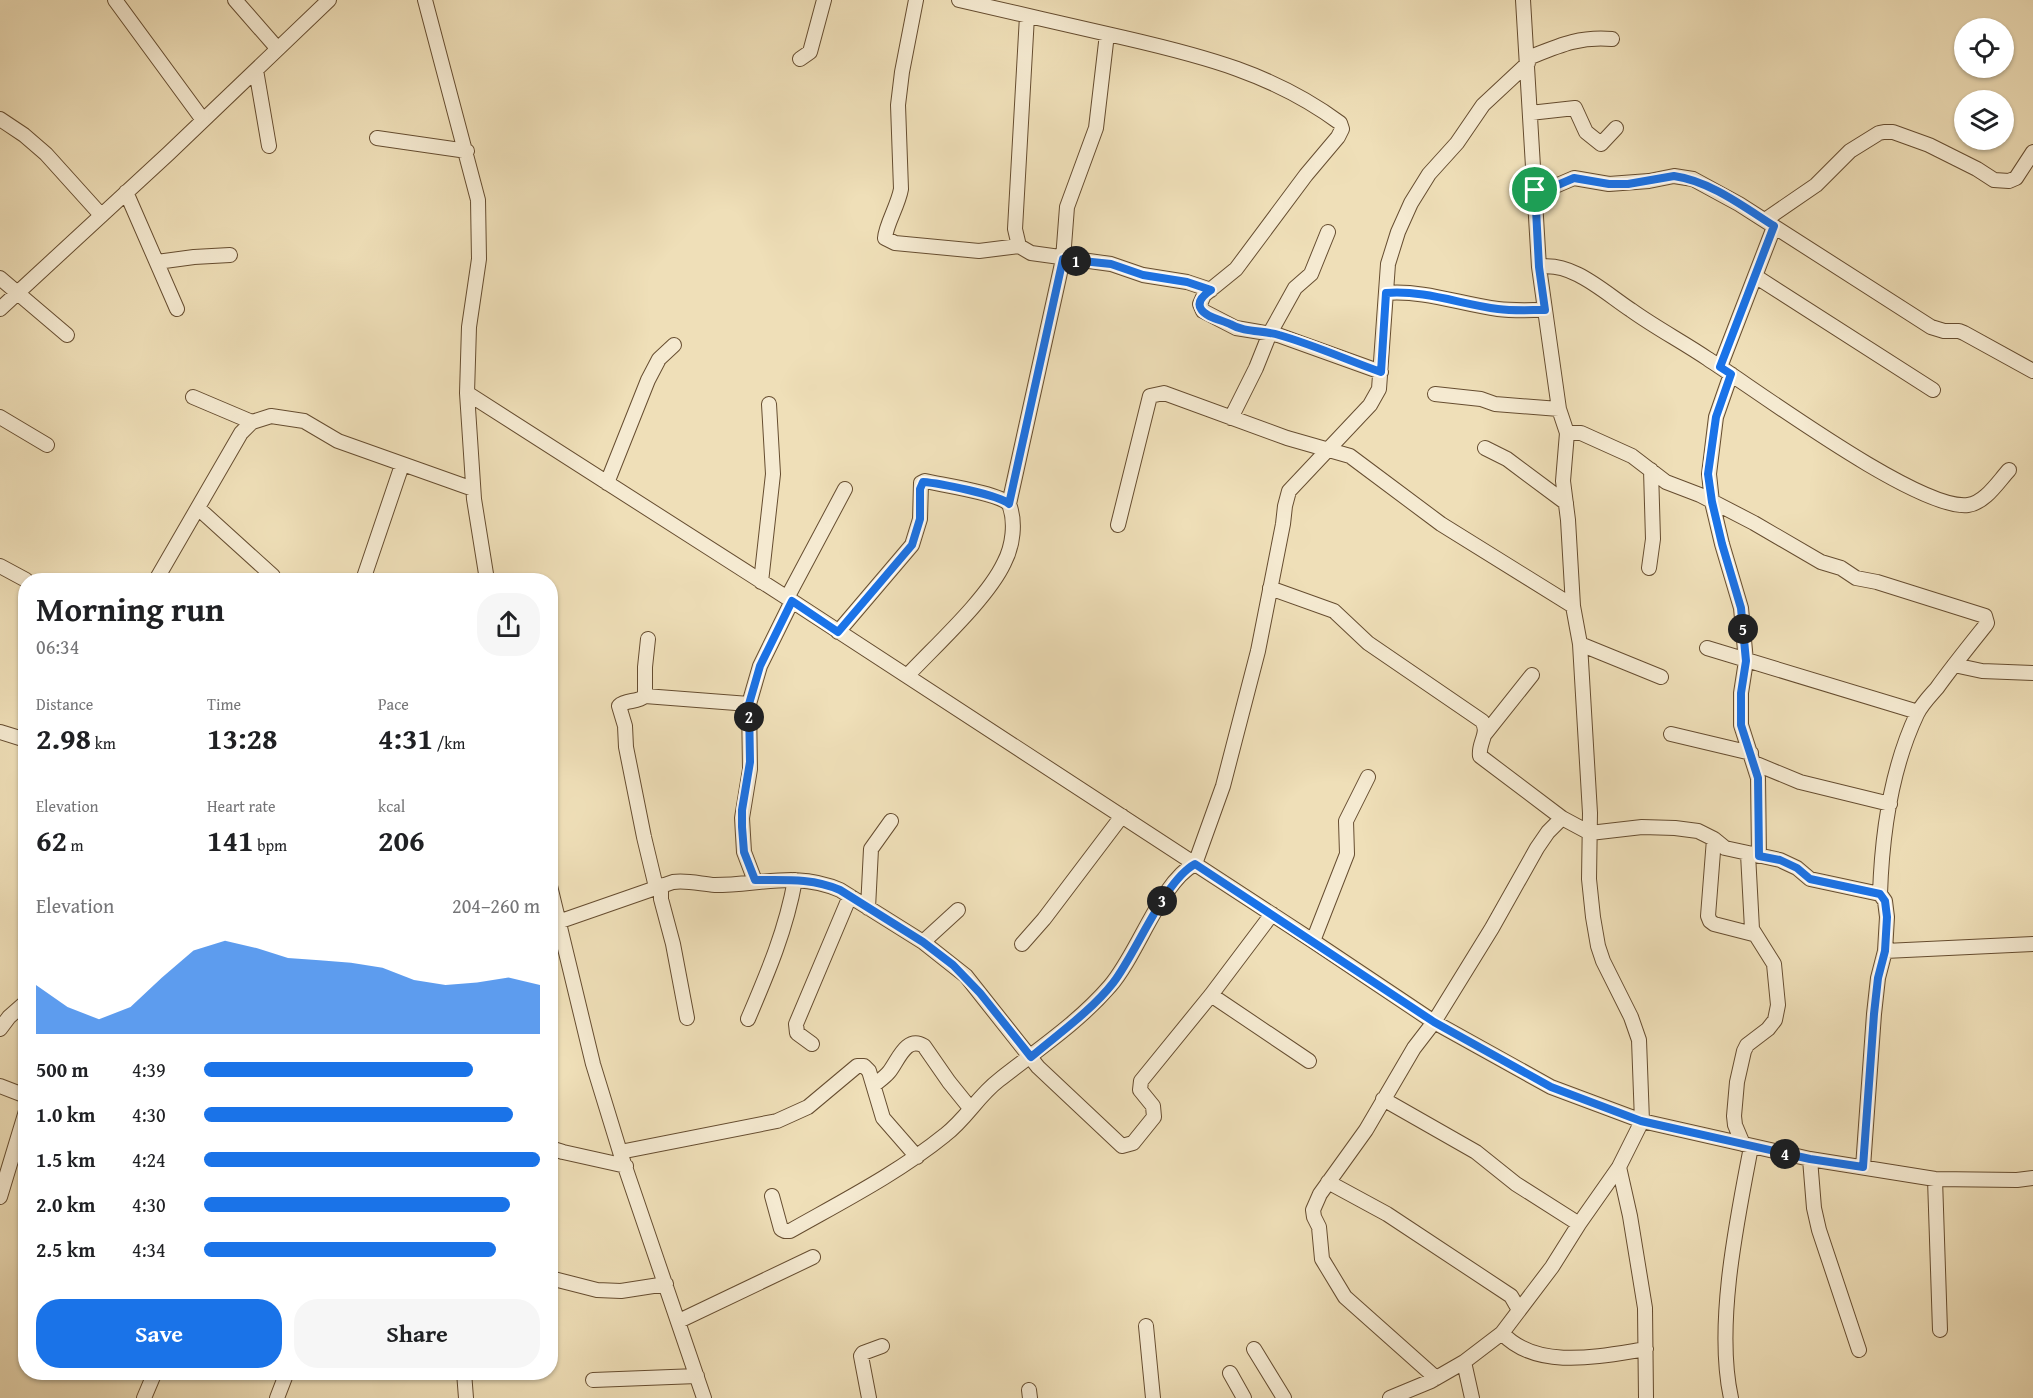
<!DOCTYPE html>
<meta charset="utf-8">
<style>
body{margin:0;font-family:"Gentium Book Plus",serif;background:#f6f6f6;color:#202124;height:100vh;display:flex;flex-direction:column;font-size:22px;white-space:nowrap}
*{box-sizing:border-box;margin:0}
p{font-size:20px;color:#757577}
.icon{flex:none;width:33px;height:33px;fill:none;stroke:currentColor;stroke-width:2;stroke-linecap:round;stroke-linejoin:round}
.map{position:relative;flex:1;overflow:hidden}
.details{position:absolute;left:18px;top:573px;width:540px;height:807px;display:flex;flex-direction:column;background:#fff;border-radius:24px;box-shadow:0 2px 4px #0004}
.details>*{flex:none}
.controls{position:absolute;left:1954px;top:18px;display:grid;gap:12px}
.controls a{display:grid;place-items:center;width:60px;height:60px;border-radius:50%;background:#fff;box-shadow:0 2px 4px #0004;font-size:30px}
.pin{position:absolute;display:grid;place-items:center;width:51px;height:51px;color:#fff;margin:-26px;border:3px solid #fff;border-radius:50%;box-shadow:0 2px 6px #0007}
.km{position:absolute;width:30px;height:30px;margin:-15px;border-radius:50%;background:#222;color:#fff;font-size:16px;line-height:30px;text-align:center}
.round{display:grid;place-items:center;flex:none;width:63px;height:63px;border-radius:24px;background:#f6f6f6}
.headline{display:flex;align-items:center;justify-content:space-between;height:102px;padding:0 18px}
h1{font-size:33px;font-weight:800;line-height:45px}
.metrics{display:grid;grid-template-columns:repeat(3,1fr);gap:9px;height:102px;padding:6px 18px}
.metrics div{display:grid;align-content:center}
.metrics b{font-size:30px;font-weight:800}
.metrics small{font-size:16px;font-weight:400}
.metrics p{font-size:16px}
.chart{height:168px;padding:12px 18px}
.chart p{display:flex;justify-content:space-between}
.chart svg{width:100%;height:108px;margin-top:6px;fill:#1a73e8;opacity:.7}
.cta{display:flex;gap:12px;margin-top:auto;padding:12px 18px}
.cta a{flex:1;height:69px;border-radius:24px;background:#1a73e8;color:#fff;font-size:24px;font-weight:800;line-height:69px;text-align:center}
.cta a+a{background:#f6f6f6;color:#202124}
ul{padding:0 18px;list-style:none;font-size:20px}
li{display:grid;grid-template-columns:96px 72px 1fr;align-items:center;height:45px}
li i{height:15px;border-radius:8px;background:#1a73e8}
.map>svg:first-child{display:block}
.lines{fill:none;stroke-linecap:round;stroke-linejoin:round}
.minor-casing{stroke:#664d30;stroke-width:16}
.minor{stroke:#f5ead1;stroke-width:14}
.route-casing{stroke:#fff;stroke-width:12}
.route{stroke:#1a73e8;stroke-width:8}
</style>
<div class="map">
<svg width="2033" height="1398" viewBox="0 0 2033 1398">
<rect width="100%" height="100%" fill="#efdfb8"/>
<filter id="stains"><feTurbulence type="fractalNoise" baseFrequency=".00333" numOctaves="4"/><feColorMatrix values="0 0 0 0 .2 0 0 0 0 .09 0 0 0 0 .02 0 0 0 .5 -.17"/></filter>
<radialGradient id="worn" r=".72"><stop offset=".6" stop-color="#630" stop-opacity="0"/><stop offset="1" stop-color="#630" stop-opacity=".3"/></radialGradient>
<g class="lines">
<defs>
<path id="minor" d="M115 0 203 120
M235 0 277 48
M425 0 478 200 479 259 469 327 467 393 474 499 487 580
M916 0 902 72 898 105 901 189C898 206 886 224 885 238L895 243 979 251 1019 246
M959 0C1014 13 1070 25 1125 38 1203 56 1274 74 1340 123L1342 129 1338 137 1306 175 1236 269 1204 295 1200 304 1203 311 1236 328 1278 335 1381 372
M1027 16 1015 229 1019 246 1031 253 1111 264 1143 275 1187 282 1211 290
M1528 58C1558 46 1579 36 1612 39
M800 59 810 52 824 0
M256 70 269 146
M1530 113 1575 108 1586 132 1601 144 1616 128
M0 119 24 135 46 154 101 215
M377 138 467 151
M1535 190 1553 187 1574 178 1609 184 1649 181 1674 176 1693 179 1739 204 1931 327 1944 331H1959L1964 333 2033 371
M126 192 177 309
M1765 220 1816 185 1850 151 1879 133 1884 132H1893L1929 145 1977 169 1994 180 2009 181 2016 178 2033 152
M157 262 194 257 230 255
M1539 267C1572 261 1605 293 1631 310 1656 328 1683 342 1708 359 1755 389 1919 511 1968 505 1985 503 1998 482 2009 470
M1755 276 1933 390
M0 278 67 335
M1386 293C1425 290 1460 304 1498 309 1513 311 1530 310 1545 310
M0 309 168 154 329 0
M1720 367 1774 227
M1731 374 1716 417 1709 474 1712 502 1722 544 1741 608 1746 661 1741 693V725L1758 778 1759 856
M467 393 792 601 1313 941 1434 1022 1551 1087 1642 1121 1810 1159 1935 1179 2017 1180 2033 1178
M1435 394 1481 399 1495 404 1559 409
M193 397 252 422
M0 417 47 445
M1231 418 1256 368 1270 333 1295 288 1311 274 1328 232
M1567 433H1581L1632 456 1666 482 1700 495 1754 523 1821 562 1841 568 1856 578 1877 582 1985 616 1987 623 1985 626C1969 646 1952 667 1937 688 1930 696 1922 704 1917 714 1891 769 1882 833 1880 894
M1485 448 1507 459 1566 503
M607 483 648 380 659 359 674 345
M198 508 273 576
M1118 525 1150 396 1164 393 1287 438 1350 456 1441 524 1573 606
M0 566 26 580
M1649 568 1653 539 1651 470
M156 580 241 433 252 422 271 416 304 421 338 441 473 489
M363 580 402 465
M761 582 773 474 769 404
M1270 588 1334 611 1368 643 1482 721C1490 733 1478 743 1480 756L1562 818
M787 598 845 489
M838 632 912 545 920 519 921 483 925 481C942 485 999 493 1009 504
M1580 644 1661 677
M1707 648 1918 712
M1954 665 1982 671 2033 673
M907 676C935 646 987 599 1004 563 1013 546 1016 522 1009 504L1063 259 1067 207 1096 128 1107 34
M645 696V667L648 639
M0 732 26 740
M1485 734 1532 675
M1671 734 1751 753
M1754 763 1800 782 1890 804
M1714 839 1708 916 1710 921 1714 924 1753 934
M26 875V883
M755 881 744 852 742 818 750 769 749 704 760 666 792 601
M661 885V899L673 944 687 1018
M550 886 593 1064 620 1152 704 1398
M656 887 644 837 626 747 625 726 619 706C626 699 637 703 645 696L749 704
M868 908 871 849 891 821
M558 922 673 882C687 880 701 884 715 885 759 885 797 871 840 890L923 942 966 976 1038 1067 1122 1146 1133 1143 1154 1117 1153 1106 1140 1090 1141 1081 1211 995 1272 914
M1313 941 1347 854 1346 821 1368 777
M923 942 958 910
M1022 944 1044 919 1122 816
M1885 951 2033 944
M1211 995 1309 1061
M748 1019C768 972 786 930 795 880
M0 1029 9 1017 26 1002
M812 1044 797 1033 796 1024 850 896
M874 1085C879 1081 885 1077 889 1072 898 1061 906 1035 924 1046L949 1082 970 1108
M0 1086 26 1096
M1383 1099 1476 1152 1516 1184 1579 1224
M1743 1144 1735 1125 1734 1116 1737 1082 1744 1051 1747 1045 1768 1029 1775 1020 1778 1005 1774 964 1752 929 1748 854
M550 1148 563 1152 626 1166
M620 1152 777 1121 808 1107 857 1066H864L869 1071 883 1118 917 1157
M1810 1159 1814 1208 1819 1230 1859 1350
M1619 1167 1630 1216 1645 1308 1646 1398
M1935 1179 1940 1330
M1328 1182 1387 1214 1511 1296 1519 1310
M772 1196 781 1229 785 1231H790C843 1201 898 1173 945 1135 966 1119 978 1096 999 1080 1037 1050 1078 1023 1110 986 1138 954 1161 881 1195 864L1223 786 1258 651 1283 524 1285 506 1289 491 1370 405 1379 389 1388 264 1398 232 1411 203 1429 174 1457 143 1483 105 1528 63
M0 1197 26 1111
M550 1278 597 1290 621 1291 666 1284
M679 1321 813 1257
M1146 1326 1153 1398
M1502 1333C1537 1371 1601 1356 1646 1349
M1254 1349 1284 1398
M1464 1362 1472 1398
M464 1372 466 1398
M1230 1373 1244 1398
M1436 1378 1345 1297 1322 1259 1319 1227 1314 1217 1313 1210 1320 1194 1366 1130 1414 1048 1434 1022 1492 928 1537 848 1548 832 1562 818 1590 833 1642 827 1675 828 1698 831 1714 839 1725 848 1780 860 1797 868 1810 879 1880 894 1885 901 1887 917 1885 951 1878 978 1874 1014 1863 1167
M593 1380 697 1376
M1029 1390 1030 1398
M144 1398 155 1372
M277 1398 287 1372
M869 1398 861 1356 863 1353 882 1346
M1390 1398 1431 1381 1464 1362 1502 1333 1552 1267 1579 1224 1619 1167 1642 1121 1639 1040 1631 1017 1603 961 1598 946 1593 917 1589 879 1590 813 1580 644 1573 606 1568 520 1563 481 1567 433 1559 409 1539 267 1523 0
M1731 1398C1715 1325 1737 1220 1751 1147"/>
</defs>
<use href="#minor" class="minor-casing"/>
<use href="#minor" class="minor"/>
</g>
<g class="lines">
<defs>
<path id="route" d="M1674 176C1710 181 1744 207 1774 226L1720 367 1731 374 1716 417 1708 474 1712 502 1722 544 1741 608 1746 661 1741 693V725L1758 778 1759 856 1780 860 1797 868 1810 879 1880 894 1885 901 1887 917 1885 951 1878 978 1874 1014 1863 1167 1810 1159 1641 1121 1551 1087 1434 1022 1195 864C1164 881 1137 952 1113 983 1091 1011 1058 1034 1031 1057L980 993 953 965 923 942 840 890C813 878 785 880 755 880L744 852 742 827V810L750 762 749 704 760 666 792 601 838 632 912 545 920 519V489L923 482C938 483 1000 495 1009 504L1063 259 1111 264 1143 275 1187 282 1211 290C1205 294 1196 301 1201 309 1205 317 1222 320 1230 324 1245 333 1263 330 1279 335 1314 345 1347 360 1381 372L1386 293C1425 290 1460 304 1498 309 1513 311 1530 310 1545 310L1539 267 1535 190 1553 187 1574 178 1609 184H1628Z"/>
</defs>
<use href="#route" class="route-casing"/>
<use href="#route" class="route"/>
</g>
<rect width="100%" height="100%" filter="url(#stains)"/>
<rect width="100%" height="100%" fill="url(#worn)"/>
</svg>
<div class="controls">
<a><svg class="icon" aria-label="locate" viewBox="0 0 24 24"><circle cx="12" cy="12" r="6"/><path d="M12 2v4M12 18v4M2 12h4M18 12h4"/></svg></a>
<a><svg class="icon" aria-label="layers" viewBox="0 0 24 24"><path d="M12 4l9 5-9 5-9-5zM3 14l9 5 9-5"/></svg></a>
</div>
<div class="pin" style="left:1535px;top:190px;background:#1e9e55"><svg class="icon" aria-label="arrive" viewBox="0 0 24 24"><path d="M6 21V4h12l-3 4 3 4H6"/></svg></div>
<b class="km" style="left:1076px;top:261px">1</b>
<b class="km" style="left:749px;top:717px">2</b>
<b class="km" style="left:1162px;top:901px">3</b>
<b class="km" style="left:1785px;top:1154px">4</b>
<b class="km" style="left:1743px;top:629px">5</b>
<section class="details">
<div class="headline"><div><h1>Morning run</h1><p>06:34</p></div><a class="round"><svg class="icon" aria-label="share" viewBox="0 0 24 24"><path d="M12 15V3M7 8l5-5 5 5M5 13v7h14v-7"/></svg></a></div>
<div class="metrics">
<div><p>Distance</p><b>2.98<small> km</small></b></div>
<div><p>Time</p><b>13:28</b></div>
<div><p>Pace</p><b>4:31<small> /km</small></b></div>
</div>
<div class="metrics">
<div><p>Elevation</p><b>62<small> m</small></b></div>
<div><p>Heart rate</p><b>141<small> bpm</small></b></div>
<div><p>kcal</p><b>206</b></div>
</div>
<div class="chart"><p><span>Elevation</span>204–260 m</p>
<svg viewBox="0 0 160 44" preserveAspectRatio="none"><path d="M0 44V24L10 33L20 38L30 33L40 21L50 10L60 6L70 9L80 13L90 14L100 15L110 17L120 22L130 24L140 23L150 21L160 24V44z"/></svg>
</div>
<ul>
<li><b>500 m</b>4:39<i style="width:80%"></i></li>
<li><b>1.0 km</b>4:30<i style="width:92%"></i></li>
<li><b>1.5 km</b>4:24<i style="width:100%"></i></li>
<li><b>2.0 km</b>4:30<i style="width:91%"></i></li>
<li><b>2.5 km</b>4:34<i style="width:87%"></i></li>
</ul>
<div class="cta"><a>Save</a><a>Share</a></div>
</section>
</div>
